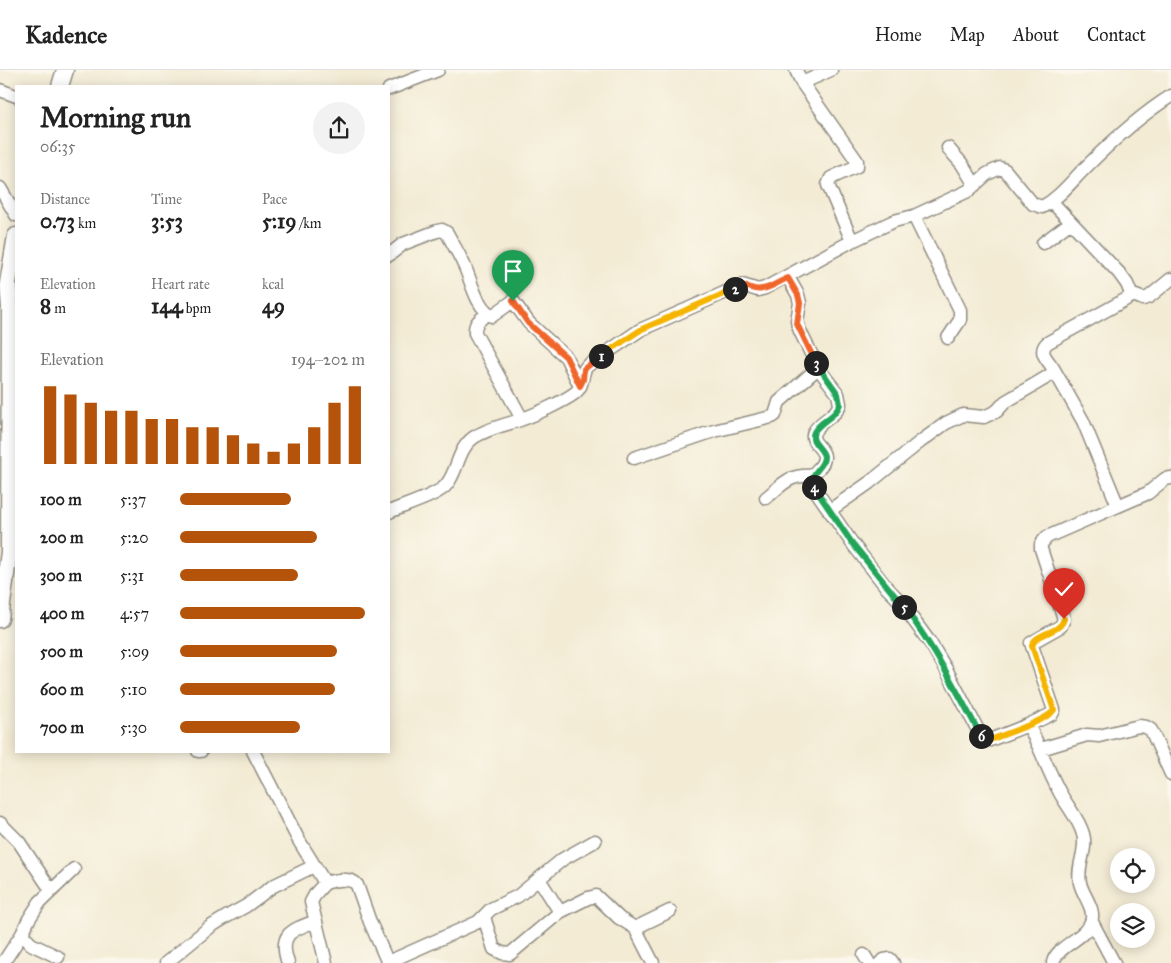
<!DOCTYPE html>
<meta charset="utf-8">
<style>
body{margin:0;font-family:"IM FELL Great Primer",serif;background:#f2f2f2;color:#222;height:100vh;display:flex;flex-direction:column;font-size:19px;white-space:nowrap}
*{box-sizing:border-box;margin:0}
p{font-size:16px;color:#767676}
.icon{flex:none;width:28px;height:28px;fill:none;stroke:currentColor;stroke-width:2;stroke-linecap:round;stroke-linejoin:round}
.map{position:relative;flex:1;overflow:hidden}
.details{position:absolute;left:15px;top:15px;width:375px;height:668px;display:flex;flex-direction:column;background:#fff;border-radius:0px;box-shadow:0 2px 12px #0003}
.details>*{flex:none}
.tools{position:absolute;left:1110px;top:778px;display:grid;gap:10px}
.tools a{display:grid;place-items:center;width:45px;height:45px;border-radius:50%;background:#fff;box-shadow:0 2px 12px #0003;font-size:25px}
.pin{position:absolute;display:grid;place-items:center;width:42px;height:42px;color:#fff;margin:-51px -21px;border-radius:50% 50% 50% 0;rotate:-45deg;box-shadow:0 0 5px #0007}
.pin .icon{rotate:45deg}
.km{position:absolute;width:25px;height:25px;margin:-12px;border-radius:50%;background:#222;color:#fff;font-size:14px;line-height:25px;text-align:center}
.round{display:grid;place-items:center;flex:none;width:52px;height:52px;border-radius:26px;background:#f2f2f2}
.summary{display:flex;align-items:center;justify-content:space-between;height:85px;padding:0 25px}
h1{font-size:28px;font-weight:700;line-height:38px}
.stats{display:grid;grid-template-columns:repeat(3,1fr);gap:8px;height:85px;padding:5px 25px}
.stats div{display:grid;align-content:center}
.stats b{font-size:21px;font-weight:700}
.stats small{font-size:14px;font-weight:400}
.stats p{font-size:14px}
.chart{height:140px;padding:10px 25px}
.chart p{display:flex;justify-content:space-between}
.chart svg{width:100%;height:90px;margin-top:5px;stroke:#b45309;stroke-width:6}
ul{padding:0 25px;list-style:none;font-size:16px}
li{display:grid;grid-template-columns:80px 60px 1fr;align-items:center;height:38px}
li i{height:12px;border-radius:6px;background:#b45309}
header{display:flex;align-items:center;gap:30px;box-sizing:border-box;height:70px;padding:0 25px;background:#fff;border-bottom:1px solid #e0e0e0}
header strong{font-size:24px}
nav{display:flex;gap:28px;margin-inline-start:auto;font-size:18px}
.map>svg:first-child{display:block}
.lines{fill:none;stroke-linecap:round;stroke-linejoin:round}
.street-casing{stroke:#8f8b80;stroke-width:15}
.secondary-casing{stroke:#8f8b80;stroke-width:19}
.street{stroke:#fff;stroke-width:12}
.secondary{stroke:#fff;stroke-width:16}
.split-1-casing{stroke:#fff;stroke-width:10}
.split-2-casing{stroke:#fff;stroke-width:10}
.split-3-casing{stroke:#fff;stroke-width:10}
.split-4-casing{stroke:#fff;stroke-width:10}
.split-5-casing{stroke:#fff;stroke-width:10}
.split-6-casing{stroke:#fff;stroke-width:10}
.split-7-casing{stroke:#fff;stroke-width:10}
.split-8-casing{stroke:#fff;stroke-width:10}
.split-1{stroke:#f0652b;stroke-width:6}
.split-2{stroke:#f5b400;stroke-width:6}
.split-3{stroke:#f0652b;stroke-width:6}
.split-4{stroke:#22a559;stroke-width:6}
.split-5{stroke:#22a559;stroke-width:6}
.split-6{stroke:#22a559;stroke-width:6}
.split-7{stroke:#f5b400;stroke-width:6}
.split-8{stroke:#f5b400;stroke-width:6}
</style>
<header>
<strong>Kadence</strong>
<nav><a>Home</a><a>Map</a><a>About</a><a>Contact</a></nav>
</header>
<div class="map">
<svg width="1171" height="893" viewBox="0 0 1171 893">
<rect width="100%" height="100%" fill="#fbf7ec"/>
<filter id="ink" filterUnits="userSpaceOnUse"><feTurbulence type="fractalNoise" baseFrequency=".02" numOctaves="2"/><feDisplacementMap in="SourceGraphic" scale="10" xChannelSelector="R" yChannelSelector="G"/><feConvolveMatrix kernelMatrix="1 2 1 2 8 2 1 2 1" color-interpolation-filters="sRGB"/></filter>
<filter id="wash" filterUnits="userSpaceOnUse"><feTurbulence type="fractalNoise" baseFrequency=".0096" numOctaves="4" result="noise"/><feDisplacementMap in="SourceGraphic" scale="20" xChannelSelector="R" yChannelSelector="G"/><feGaussianBlur stdDeviation="1.12" result="paint"/><feColorMatrix in="noise" values="0 0 0 0 0 0 0 0 0 0 0 0 0 0 0 0 0 1.4 0 .05"/><feComposite in="paint" operator="in"/></filter>
<g filter="url(#wash)">
<rect width="100%" height="100%" fill="#f3ebd4"/>
</g>
<g filter="url(#ink)">
<g class="lines">
<defs>
<path id="street" d="M796 0 802 13 857 91V96L831 108 828 115 852 171
M802 13 831 0
M389 19 438 0
M0 20 16 26
M948 78 962 94 975 115
M0 118 16 145
M1052 132 1119 203 1127 214 1132 226
M914 146 960 240V250L948 268
M1043 173 1071 152
M389 185 403 174 437 161 442 160 447 163C453 174 459 184 464 195 472 212 475 235 492 246L513 231 529 253 566 287 580 316
M788 207 798 225 800 233 797 251 800 261 818 298 838 324 840 334C836 347 820 350 814 362 809 372 823 377 824 386 825 402 804 399 816 421L852 473 887 518 898 529 931 574 946 599 981 666 985 670H990L1028 655C1040 676 1047 699 1059 721 1066 735 1079 749 1083 764 1088 780 1076 796 1080 813 1083 826 1096 839 1091 852 1085 869 1055 877 1053 893
M488 244C480 249 474 253 475 263L522 349
M1053 298 1083 351 1118 436 1148 423 1165 409 1171 408
M634 388 714 361 772 347 775 345 779 332 818 298
M766 428C783 414 789 404 813 406
M829 441 869 413 920 372 946 353 963 345 984 347 997 341 1005 332 1049 306 1052 303 1053 298C1047 289 1038 282 1047 273L1132 226H1136L1143 229 1149 227 1171 209
M389 442C402 436 440 425 447 414 458 400 458 379 473 368 486 359 505 355 520 350 534 345 563 332 575 323 585 315 580 304 587 296L640 260 742 215 758 220 765 218 852 171 894 151 914 146 968 121 987 104 1000 98 1005 100 1033 134 1042 137C1059 128 1071 112 1085 98 1111 72 1139 46 1171 26
M1028 655 1052 644 1054 640 1031 573 1061 556 1064 549 1041 479V474L1047 467 1118 436
M1041 679 1087 665 1099 666 1139 656 1146 657 1151 660 1171 704
M198 681H201
M253 681 298 769 325 813C335 810 351 807 357 815L370 852 388 893
M0 753 19 772 51 820
M539 809 560 842 588 828 596 826 619 848 635 858 670 841
M325 813 316 823 311 832 326 893
M484 847 494 879 502 883 510 884 560 842
M1092 852 1114 893
M635 858 653 893
M22 864 31 874 58 887
M864 885 869 893
M388 892 478 852 491 839 518 826 563 789 595 771
M3 893 22 864 29 849 40 832 74 799
M166 893 210 857 226 847 246 836 273 816 314 796
M288 893C278 864 291 860 316 851
M880 893 884 890 890 889 893 893"/>
<path id="secondary" d="M60 16 65 0
M0 549 9 482 10 237 8 213 16 166"/>
</defs>
<use href="#street" class="street-casing"/>
<use href="#secondary" class="secondary-casing"/>
<use href="#street" class="street"/>
<use href="#secondary" class="secondary"/>
</g>
</g>
<g class="lines" filter="url(#ink)">
<defs>
<path id="split-1" d="M513 231 528 253 566 287 580 316 583 310 584 299 601 286"/>
<path id="split-2" d="M601 286 642 259 735 219"/>
<path id="split-3" d="M735 219C750 212 750 222 762 219 771 218 780 211 788 208L798 225 800 233 797 254 816 293"/>
<path id="split-4" d="M814 417C807 403 825 398 824 386 822 377 809 372 814 362 821 350 836 347 840 334L838 324 816 293"/>
<path id="split-5" d="M814 417 852 473 904 537"/>
<path id="split-6" d="M904 537C935 579 956 619 981 666"/>
<path id="split-7" d="M981 666 985 670H990C1004 664 1047 651 1054 640L1032 576"/>
<path id="split-8" d="M1032 576C1035 562 1060 564 1064 549"/>
</defs>
<use href="#split-1" class="split-1-casing"/>
<use href="#split-2" class="split-2-casing"/>
<use href="#split-3" class="split-3-casing"/>
<use href="#split-4" class="split-4-casing"/>
<use href="#split-5" class="split-5-casing"/>
<use href="#split-6" class="split-6-casing"/>
<use href="#split-7" class="split-7-casing"/>
<use href="#split-8" class="split-8-casing"/>
<use href="#split-1" class="split-1"/>
<use href="#split-2" class="split-2"/>
<use href="#split-3" class="split-3"/>
<use href="#split-4" class="split-4"/>
<use href="#split-5" class="split-5"/>
<use href="#split-6" class="split-6"/>
<use href="#split-7" class="split-7"/>
<use href="#split-8" class="split-8"/>
</g>
</svg>
<div class="tools">
<a><svg class="icon" aria-label="locate" viewBox="0 0 24 24"><circle cx="12" cy="12" r="6"/><path d="M12 2v4M12 18v4M2 12h4M18 12h4"/></svg></a>
<a><svg class="icon" aria-label="layers" viewBox="0 0 24 24"><path d="M12 4l9 5-9 5-9-5zM3 14l9 5 9-5"/></svg></a>
</div>
<div class="pin" style="left:513px;top:231px;background:#1e9e55"><svg class="icon" aria-label="arrive" viewBox="0 0 24 24"><path d="M6 21V4h12l-3 4 3 4H6"/></svg></div>
<div class="pin" style="left:1064px;top:549px;background:#d93025"><svg class="icon" aria-label="check" viewBox="0 0 24 24"><path d="M5 12l5 5 9-10"/></svg></div>
<b class="km" style="left:601px;top:286px">1</b>
<b class="km" style="left:735px;top:219px">2</b>
<b class="km" style="left:816px;top:293px">3</b>
<b class="km" style="left:814px;top:417px">4</b>
<b class="km" style="left:904px;top:537px">5</b>
<b class="km" style="left:981px;top:666px">6</b>
<section class="details">
<div class="summary"><div><h1>Morning run</h1><p>06:35</p></div><a class="round"><svg class="icon" aria-label="share" viewBox="0 0 24 24"><path d="M12 15V3M7 8l5-5 5 5M5 13v7h14v-7"/></svg></a></div>
<div class="stats">
<div><p>Distance</p><b>0.73<small> km</small></b></div>
<div><p>Time</p><b>3:53</b></div>
<div><p>Pace</p><b>5:19<small> /km</small></b></div>
</div>
<div class="stats">
<div><p>Elevation</p><b>8<small> m</small></b></div>
<div><p>Heart rate</p><b>144<small> bpm</small></b></div>
<div><p>kcal</p><b>49</b></div>
</div>
<div class="chart"><p><span>Elevation</span>194–202 m</p>
<svg viewBox="0 0 160 44" preserveAspectRatio="none"><path d="M5 44V6M15 44V10M25 44V14M35 44V18M45 44V18M55 44V22M65 44V22M75 44V26M85 44V26M95 44V30M105 44V34M115 44V38M125 44V34M135 44V26M145 44V14M155 44V6"/></svg>
</div>
<ul>
<li><b>100 m</b>5:37<i style="width:60%"></i></li>
<li><b>200 m</b>5:20<i style="width:74%"></i></li>
<li><b>300 m</b>5:31<i style="width:64%"></i></li>
<li><b>400 m</b>4:57<i style="width:100%"></i></li>
<li><b>500 m</b>5:09<i style="width:85%"></i></li>
<li><b>600 m</b>5:10<i style="width:84%"></i></li>
<li><b>700 m</b>5:30<i style="width:65%"></i></li>
</ul>
</section>
</div>
